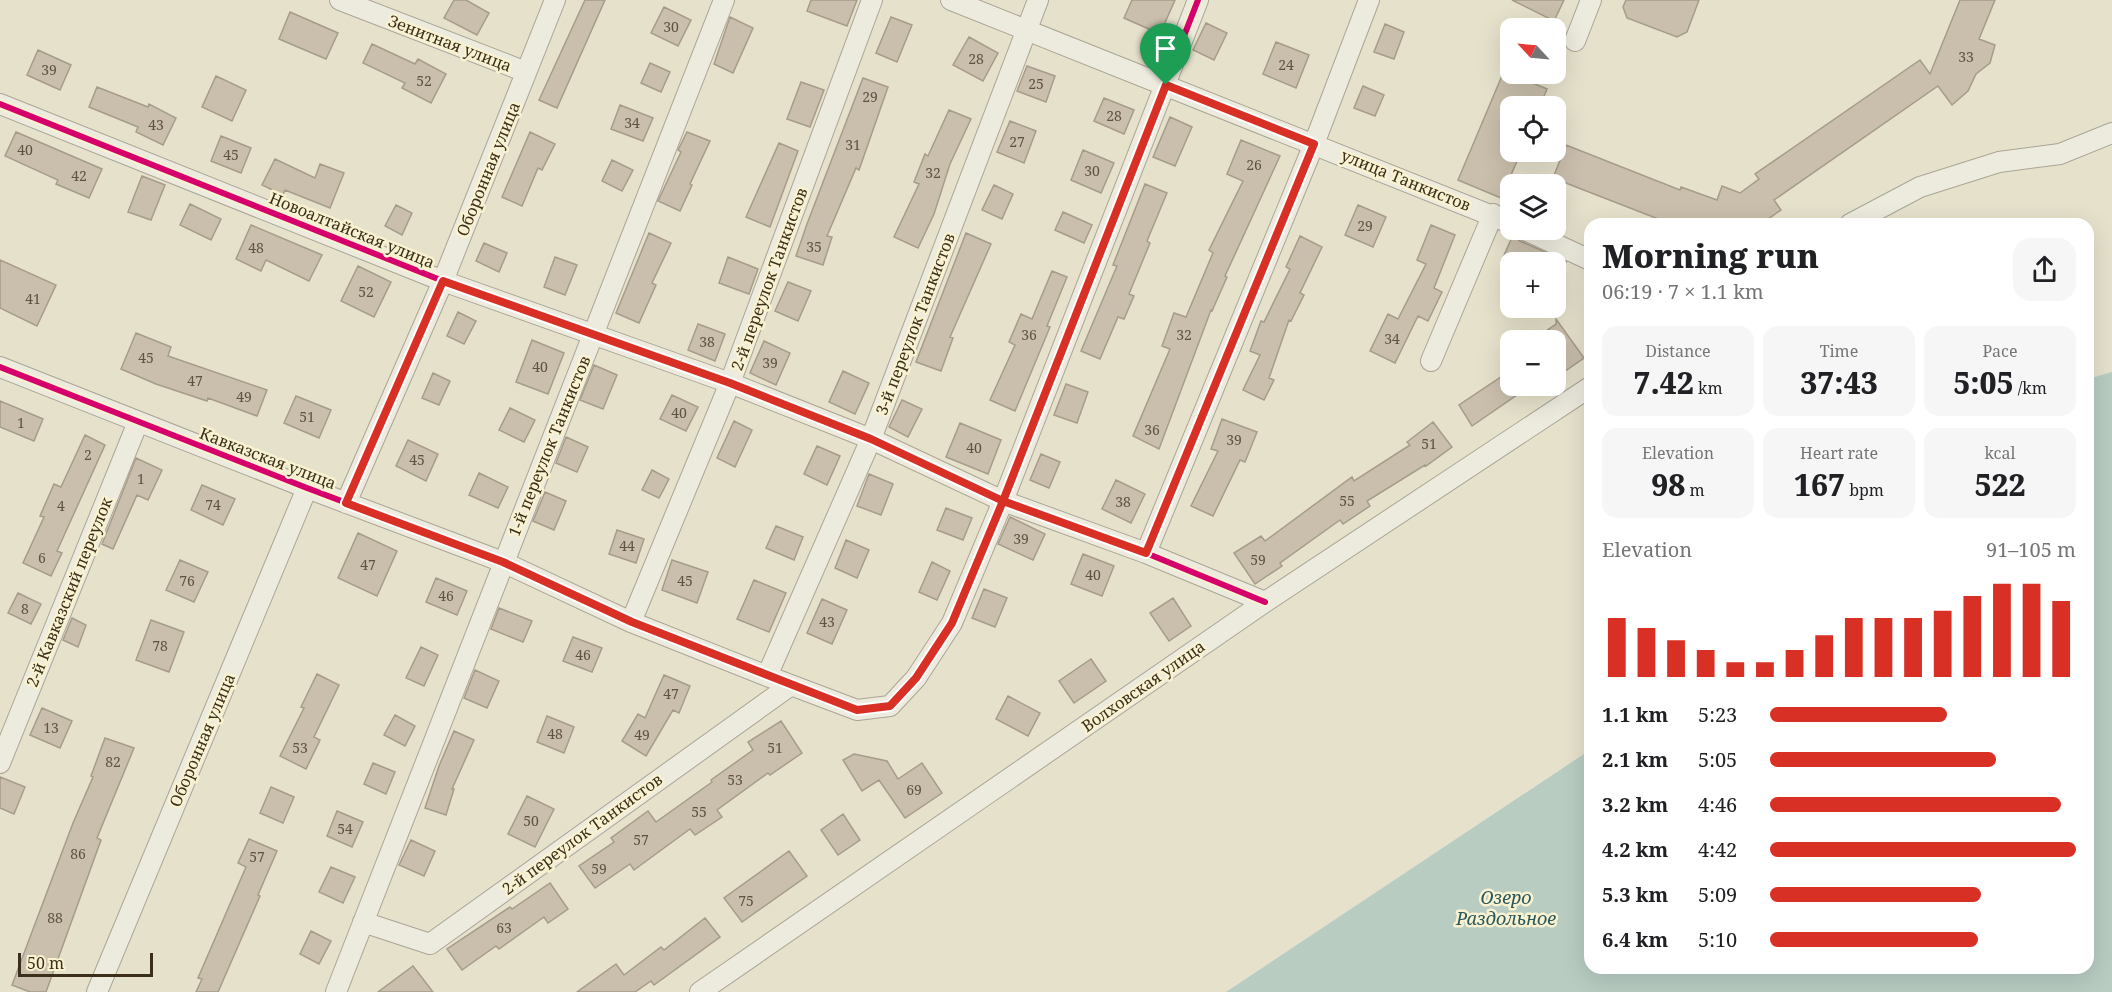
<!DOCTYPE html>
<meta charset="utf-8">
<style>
body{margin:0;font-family:"Noto Serif",serif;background:#f6f6f6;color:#202124;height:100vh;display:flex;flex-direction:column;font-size:22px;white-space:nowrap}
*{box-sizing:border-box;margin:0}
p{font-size:20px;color:#757577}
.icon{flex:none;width:33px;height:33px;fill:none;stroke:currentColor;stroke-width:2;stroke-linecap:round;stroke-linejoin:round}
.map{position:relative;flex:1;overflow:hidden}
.drawer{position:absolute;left:1584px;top:218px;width:510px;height:756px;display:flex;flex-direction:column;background:#fff;border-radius:18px;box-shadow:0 6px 24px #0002}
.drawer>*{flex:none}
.needle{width:39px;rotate:296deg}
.buttons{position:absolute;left:1500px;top:18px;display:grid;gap:12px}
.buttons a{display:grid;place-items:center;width:66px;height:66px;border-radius:12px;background:#fff;box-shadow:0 6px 24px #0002;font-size:30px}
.scale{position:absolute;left:18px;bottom:15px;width:135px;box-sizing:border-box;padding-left:6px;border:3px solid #3b2f1c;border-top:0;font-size:16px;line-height:21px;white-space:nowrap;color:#3b2f1c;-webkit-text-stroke:4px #f8f2d1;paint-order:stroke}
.pin{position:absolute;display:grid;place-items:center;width:51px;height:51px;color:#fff;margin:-62px -26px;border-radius:50% 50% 50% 0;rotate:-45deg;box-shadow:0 0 6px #0007}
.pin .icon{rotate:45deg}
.round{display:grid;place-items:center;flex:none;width:63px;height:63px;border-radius:18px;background:#f6f6f6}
.headline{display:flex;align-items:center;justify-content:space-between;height:102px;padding:0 18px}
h1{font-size:33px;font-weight:800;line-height:45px}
.stats{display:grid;grid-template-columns:repeat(3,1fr);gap:9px;height:102px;padding:6px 18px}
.stats div{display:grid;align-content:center;border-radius:15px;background:#f6f6f6;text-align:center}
.stats b{font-size:30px;font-weight:800}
.stats small{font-size:16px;font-weight:400}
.stats p{font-size:16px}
.chart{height:168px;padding:12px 18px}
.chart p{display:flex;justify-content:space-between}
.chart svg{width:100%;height:108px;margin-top:6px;stroke:#d93025;stroke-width:6}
ul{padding:0 18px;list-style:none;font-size:20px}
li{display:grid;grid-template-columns:96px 72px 1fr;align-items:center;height:45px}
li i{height:15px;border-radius:8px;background:#d93025}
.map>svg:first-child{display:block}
.water{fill:#b8ccc2}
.building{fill:#cabfac;stroke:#a69c8a;stroke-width:1.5}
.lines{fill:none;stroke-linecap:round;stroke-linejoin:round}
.street-casing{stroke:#aba595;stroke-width:22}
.street{stroke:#edeade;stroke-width:20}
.cycleway-casing{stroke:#f8f2d1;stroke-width:10}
.cycleway{stroke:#d6006c;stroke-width:6}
.route-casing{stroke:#fff;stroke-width:12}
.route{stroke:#d93025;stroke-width:8}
.labels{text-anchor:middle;stroke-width:5;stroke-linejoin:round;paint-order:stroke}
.number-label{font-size:14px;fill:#5f5340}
.street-label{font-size:16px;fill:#3b2f1c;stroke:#f8f2d1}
.water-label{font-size:18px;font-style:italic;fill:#2a585c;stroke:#f8f2d1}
</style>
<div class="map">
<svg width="2112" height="992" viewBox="0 0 2112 992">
<rect width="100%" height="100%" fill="#e6e1cb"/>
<path class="water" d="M2112 372V992H1226L1590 750V968H2088V379Z"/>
<path class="building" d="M454 0H466L489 13 477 35 444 18Z
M585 0H605L557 108 539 100Z
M811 0H857L847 26 807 11Z
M1132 0H1175L1160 34 1124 18Z
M1512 0H1564L1554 21Z
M1626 0H1699L1687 32 1677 37 1627 18 1623 7Z
M1960 0H1995L1979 39 1995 45 1990 63 1976 74 1968 91 1952 105 1938 86 1774 200 1781 210 1761 224H1671L1553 178 1566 145 1680 190 1681 187 1717 200 1722 186 1740 193 1759 179 1755 174 1920 60 1930 74Z
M664 7 691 20 678 46 651 33Z
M290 12 338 33 326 59 279 39Z
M730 17 753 28 733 73 714 64Z
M891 17 912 25 897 62 876 53Z
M1206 23 1227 33 1214 60 1193 50Z
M1385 24 1404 32 1394 59 1374 52Z
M969 37 998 53 983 81 953 65Z
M1276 42 1309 55 1296 88 1263 74Z
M372 44 415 64 418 59 446 74 431 103 402 88 405 83 363 63Z
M38 50 71 65 60 90 27 75Z
M650 63 670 72 661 92 641 83Z
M1027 66 1055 76 1046 102 1017 91Z
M1504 71 1547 89 1540 106H1510V152H1521L1501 198 1458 180Z
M216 76 246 90 232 121 202 107Z
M863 78 888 87 859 170 856 168 827 236 832 237 823 265 796 256 807 224Z
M801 82 824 90 810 127 787 119Z
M1363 86 1384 95 1375 116 1354 108Z
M97 87 148 107 149 104 176 118 163 145 136 132 138 127 89 107Z
M1104 98 1134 110 1124 134 1094 121Z
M620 105 653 118 643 141 611 129Z
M949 110 971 119 950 164 934 214 918 248 894 237 919 184 914 182 925 154 928 156Z
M1170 117 1192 127 1175 166 1153 157Z
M1010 121 1036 131 1024 163 997 152Z
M16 132 102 169 89 198 56 184 58 180 5 156Z
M530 132 555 144 542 170 538 168 522 206 502 197Z
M687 132 710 141 690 184 692 185 680 211 658 201 681 152 678 150Z
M221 136 251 148 241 173 211 161Z
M1241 140 1280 156 1225 276 1227 277 1212 311 1211 310 1159 449 1133 436 1170 349 1162 346 1174 313 1186 317 1213 253 1209 250 1243 181 1227 174Z
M779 143 798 151 770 227 746 217Z
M1083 150 1114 163 1101 193 1071 180Z
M275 159 315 178 320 164 344 173 330 208 285 190 283 195 262 185Z
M612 160 633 170 622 191 602 181Z
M142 176 165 185 151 220 128 212Z
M1145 184 1167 193 1147 241 1150 243 1129 294 1134 296 1124 319 1118 317 1100 359 1081 351 1117 266 1113 265Z
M994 185 1013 194 1002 219 982 210Z
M190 204 221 219 211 240 180 225Z
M396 205 412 213 402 235 385 226Z
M1358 205 1386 217 1373 247 1345 235Z
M1063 212 1092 225 1084 243 1055 230Z
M251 225 322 255 309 281 266 260 261 271 236 259Z
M1431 225 1455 235 1434 288 1442 292 1428 321 1418 316 1395 363 1370 351 1388 314 1398 319 1426 264 1417 260Z
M649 233 671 243 652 283 656 285 639 323 616 313Z
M966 233 991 244 950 337 953 338 941 371 916 362Z
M1513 235 1520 241 1567 262H1501Z
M1300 236 1322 247 1300 293 1304 295 1291 321 1289 320 1269 378 1274 380 1264 400 1243 390 1260 355 1250 351 1261 321 1264 322 1290 269 1286 267Z
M484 243 507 253 499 272 476 261Z
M555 257 577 265 565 295 544 287Z
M728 257 758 269 749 294 719 283Z
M0 260 56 285 37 326 0 308Z
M358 266 391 282 374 317 341 301Z
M1052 271 1067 277 1047 326 1050 327 1015 411 990 400 1015 345 1009 342 1021 314 1032 319Z
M788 282 811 291 798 321 775 311Z
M458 312 476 321 464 344 447 336Z
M1556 319 1584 358 1561 374 1556 366V340H1533L1556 324Z
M698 324 725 334 715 361 688 350Z
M136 333 171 347 168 356 267 390 257 416 208 398 207 401 156 384 121 369Z
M532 340 564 353 548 394 516 382Z
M764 341 790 353 776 385 750 373Z
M594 365 617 375 603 409 580 400Z
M843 371 869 383 855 414 829 402Z
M1510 371V386H1530L1472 426 1459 405Z
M433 373 450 381 439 405 422 398Z
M1066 384 1088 392 1077 423 1054 415Z
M672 395 698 407 686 431 660 419Z
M296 396 331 410 319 438 284 423Z
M902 400 922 409 908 437 889 427Z
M0 401 43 419 34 441 0 427Z
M510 408 535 420 524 442 499 430Z
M1222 419 1257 432 1245 462 1240 460 1213 516 1191 506 1218 451 1211 449Z
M734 421 752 430 735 467 717 458Z
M1433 422 1452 447 1426 466 1425 465 1367 501 1370 506 1343 524 1340 520 1280 563 1282 566 1255 584 1234 553 1261 536 1265 541 1352 477 1354 481 1410 445 1407 442Z
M960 423 1001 440 988 474 946 457Z
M85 435 105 445 57 551 62 553 51 576 23 563 44 517 40 516 54 484 61 487Z
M566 437 588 447 577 472 556 463Z
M408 440 438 454 426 481 396 466Z
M817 446 840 456 827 485 804 474Z
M1041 454 1060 462 1049 488 1030 480Z
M136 458 162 470 148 500 137 495 113 549 102 544Z
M652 470 669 479 659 498 642 490Z
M479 473 508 487 498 508 469 495Z
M869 474 893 484 881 515 857 506Z
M1116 480 1145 494 1131 523 1102 509Z
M202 485 235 499 223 525 191 510Z
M545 492 566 501 554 530 533 521Z
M946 508 972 518 963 540 937 530Z
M1010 517 1045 534 1033 560 998 544Z
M776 526 803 537 794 560 766 548Z
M617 530 644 539 636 563 609 554Z
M358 533 397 551 377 596 338 578Z
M846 540 869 550 857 578 835 568Z
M1083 554 1114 566 1102 596 1071 584Z
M180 560 208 572 194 602 166 590Z
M672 560 708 572 697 603 662 590Z
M932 562 950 571 937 600 919 592Z
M436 578 467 591 457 615 426 602Z
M754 580 786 593 769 632 737 619Z
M984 589 1007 598 995 627 972 618Z
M18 593 41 604 31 624 8 613Z
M1173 598 1191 626 1169 641 1150 613Z
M822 599 847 610 832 644 807 633Z
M499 608 532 621 523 642 491 629Z
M72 618 86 625 78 647 63 640Z
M151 620 184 632 169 672 136 660Z
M573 637 602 648 592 672 563 661Z
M421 647 438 655 424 686 406 678Z
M1091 659 1106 681 1074 703 1059 681Z
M475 670 499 681 487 708 464 698Z
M317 674 339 685 314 737 320 740 306 769 280 756 304 708 301 707Z
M664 675 690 686 679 713 673 710 646 756 622 741 638 714 645 718Z
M1008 696 1040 713 1028 736 996 719Z
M42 708 72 721 60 748 30 735Z
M395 715 415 726 405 746 384 735Z
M547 716 574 727 564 753 537 742Z
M781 721 802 753 770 775 768 773 717 810 722 817 695 835 690 829 634 870 630 864 595 888 579 866 614 842 611 838 648 811 656 822 712 782 711 780 753 750 748 742Z
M454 731 474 740 452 789H454L446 815 425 808 439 766Z
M105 738 134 748 97 838 101 840 46 992H30L12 985 73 823 93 777 91 776Z
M854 754 887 761 898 779 922 763 942 793 905 818 879 780 862 791 843 760Z
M373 763 395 772 386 794 364 784Z
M0 777 25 787 14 814 0 808Z
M271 787 294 797 283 823 260 813Z
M527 796 554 809 535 847 508 834Z
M337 811 363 822 352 847 327 836Z
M843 814 860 840 838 855 821 830Z
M249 839 277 851 258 895 260 896 218 992H196L202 979 198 978 246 867 238 863Z
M411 840 435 851 424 876 399 865Z
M789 851 807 876 742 922 724 898Z
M331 867 355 877 343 903 319 892Z
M550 883 568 909 548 923 544 917 499 949 496 946 462 970 447 949 510 907 512 909Z
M705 918 720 937 654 985 651 981 635 992H577L616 964 624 975 661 947 664 950Z
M311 931 331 941 319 964 300 954Z
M413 966 433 992H378Z"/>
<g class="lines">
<defs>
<path id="street" d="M340 0 526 72
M951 0 1510 223
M1575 41 1591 0
M0 104 443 281 730 383 871 439 1003 501 1146 553 1265 602
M1850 224 1920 187 1999 162 2060 154 2112 133
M1525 230 1590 260
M1431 361 1493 214
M0 367 307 488 503 562 631 622 767 676 857 710 890 706 916 678 952 623 1003 501 1198 0
M346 503 443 281 555 0
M1146 553 1314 144 1369 0
M631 622 730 383 872 0
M767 676 871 439 1038 0
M0 763 138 422
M363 922 430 944 791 685
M97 992 307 488
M336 992 724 0
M700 992 1265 602 1590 387"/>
</defs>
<use href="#street" class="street-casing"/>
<use href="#street" class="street"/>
<defs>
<path id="cycleway" d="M0 104 443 281 730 383 871 439 1003 501 1146 553 1265 602
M0 367 307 488 503 562 631 622 767 676 857 710 890 706 916 678 952 623 1003 501 1198 0"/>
</defs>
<use href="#cycleway" class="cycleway-casing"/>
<use href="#cycleway" class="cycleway"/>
</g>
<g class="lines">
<defs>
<path id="route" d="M1166 85 1003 501 871 439 730 383 443 281 346 503 503 562 632 622 857 710 890 706 916 678 952 623 1003 501 1146 553 1314 144 1166 85"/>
</defs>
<use href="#route" class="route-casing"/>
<use href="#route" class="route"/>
</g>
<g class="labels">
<g class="number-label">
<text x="671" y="32">30</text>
<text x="1966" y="62">33</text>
<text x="976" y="64">28</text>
<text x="1286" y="70">24</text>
<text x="49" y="75">39</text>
<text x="424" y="86">52</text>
<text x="1036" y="89">25</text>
<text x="870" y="102">29</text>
<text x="1114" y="121">28</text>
<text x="632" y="128">34</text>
<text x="156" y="130">43</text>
<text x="1017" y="147">27</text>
<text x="853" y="150">31</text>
<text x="25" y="155">40</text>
<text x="231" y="160">45</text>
<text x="1254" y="170">26</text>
<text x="1092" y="176">30</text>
<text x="933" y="178">32</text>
<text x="79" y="181">42</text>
<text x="1365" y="231">29</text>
<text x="814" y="252">35</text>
<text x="256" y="253">48</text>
<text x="366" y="297">52</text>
<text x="33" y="304">41</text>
<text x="1029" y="340">36</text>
<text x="1184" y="340">32</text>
<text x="1392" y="344">34</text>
<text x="707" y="347">38</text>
<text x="146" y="363">45</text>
<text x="770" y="368">39</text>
<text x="540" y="372">40</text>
<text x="195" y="386">47</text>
<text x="244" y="402">49</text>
<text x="679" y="418">40</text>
<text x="307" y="422">51</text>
<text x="21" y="428">1</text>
<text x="1152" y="435">36</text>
<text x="1234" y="445">39</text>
<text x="1429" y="449">51</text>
<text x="974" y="453">40</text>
<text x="88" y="460">2</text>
<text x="417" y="465">45</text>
<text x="141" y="484">1</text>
<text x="1347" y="506">55</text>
<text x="1123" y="507">38</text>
<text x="213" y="510">74</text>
<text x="61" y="511">4</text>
<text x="1021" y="544">39</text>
<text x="627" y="551">44</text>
<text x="42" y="563">6</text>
<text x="1258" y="565">59</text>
<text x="368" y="570">47</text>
<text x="1093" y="580">40</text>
<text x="187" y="586">76</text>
<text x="685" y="586">45</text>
<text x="446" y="601">46</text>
<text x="25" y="614">8</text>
<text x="827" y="627">43</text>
<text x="160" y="651">78</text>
<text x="583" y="660">46</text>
<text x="671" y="699">47</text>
<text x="51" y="733">13</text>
<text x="555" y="739">48</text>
<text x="642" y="740">49</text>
<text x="300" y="753">53</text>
<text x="775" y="753">51</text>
<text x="113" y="767">82</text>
<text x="735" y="785">53</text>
<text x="914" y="795">69</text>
<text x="699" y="817">55</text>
<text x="531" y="826">50</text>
<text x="345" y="834">54</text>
<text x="641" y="845">57</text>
<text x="78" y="859">86</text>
<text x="257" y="862">57</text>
<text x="599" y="874">59</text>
<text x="746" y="906">75</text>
<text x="55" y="923">88</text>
<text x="504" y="933">63</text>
</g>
<g class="street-label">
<text transform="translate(450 43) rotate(21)" y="6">Зенитная улица</text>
<text transform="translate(488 169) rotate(-68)" y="6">Оборонная улица</text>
<text transform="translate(1406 180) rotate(22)" y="6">улица Танкистов</text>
<text transform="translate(352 230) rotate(22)" y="6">Новоалтайская улица</text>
<text transform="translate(769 279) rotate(-70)" y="6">2-й переулок Танкистов</text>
<text transform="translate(915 324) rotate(-69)" y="6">3-й переулок Танкистов</text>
<text transform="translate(549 446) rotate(-68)" y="6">1-й переулок Танкистов</text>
<text transform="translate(268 458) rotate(21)" y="6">Кавказская улица</text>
<text transform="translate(69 592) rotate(-68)" y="6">2-й Кавказский переулок</text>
<text transform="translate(1143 686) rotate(-35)" y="6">Волховская улица</text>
<text transform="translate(202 740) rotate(-67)" y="6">Оборонная улица</text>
<text transform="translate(582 834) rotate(-36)" y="6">2-й переулок Танкистов</text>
</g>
<g class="water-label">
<text x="1506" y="904">Озеро<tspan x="1506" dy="21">Раздольное</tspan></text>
</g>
</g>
</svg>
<div class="buttons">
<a><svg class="needle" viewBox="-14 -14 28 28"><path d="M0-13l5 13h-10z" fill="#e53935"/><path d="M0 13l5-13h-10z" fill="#757577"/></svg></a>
<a><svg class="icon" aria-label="locate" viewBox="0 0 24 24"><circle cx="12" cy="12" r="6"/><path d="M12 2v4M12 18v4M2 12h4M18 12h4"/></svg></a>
<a><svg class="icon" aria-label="layers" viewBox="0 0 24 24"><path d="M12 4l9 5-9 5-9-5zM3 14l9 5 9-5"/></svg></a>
<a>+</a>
<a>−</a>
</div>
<div class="scale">50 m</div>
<div class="pin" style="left:1166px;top:85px;background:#1e9e55"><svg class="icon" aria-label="arrive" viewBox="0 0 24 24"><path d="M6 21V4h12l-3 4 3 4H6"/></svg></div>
<section class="drawer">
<div class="headline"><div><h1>Morning run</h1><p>06:19 · 7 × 1.1 km</p></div><a class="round"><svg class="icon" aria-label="share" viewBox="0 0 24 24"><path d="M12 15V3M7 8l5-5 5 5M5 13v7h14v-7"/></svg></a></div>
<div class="stats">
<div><p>Distance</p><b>7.42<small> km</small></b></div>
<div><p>Time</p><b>37:43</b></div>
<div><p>Pace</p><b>5:05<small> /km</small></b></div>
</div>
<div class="stats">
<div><p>Elevation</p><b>98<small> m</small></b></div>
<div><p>Heart rate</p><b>167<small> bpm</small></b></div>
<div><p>kcal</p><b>522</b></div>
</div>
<div class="chart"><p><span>Elevation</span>91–105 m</p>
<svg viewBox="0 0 160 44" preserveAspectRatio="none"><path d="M5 44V20M15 44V24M25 44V29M35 44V33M45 44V38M55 44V38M65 44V33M75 44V27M85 44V20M95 44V20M105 44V20M115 44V17M125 44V11M135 44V6M145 44V6M155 44V13"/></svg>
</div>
<ul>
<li><b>1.1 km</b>5:23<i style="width:58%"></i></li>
<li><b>2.1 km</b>5:05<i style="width:74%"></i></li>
<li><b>3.2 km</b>4:46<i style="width:95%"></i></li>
<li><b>4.2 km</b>4:42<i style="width:100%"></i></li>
<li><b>5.3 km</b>5:09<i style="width:69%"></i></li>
<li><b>6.4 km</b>5:10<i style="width:68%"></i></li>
</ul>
</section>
</div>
